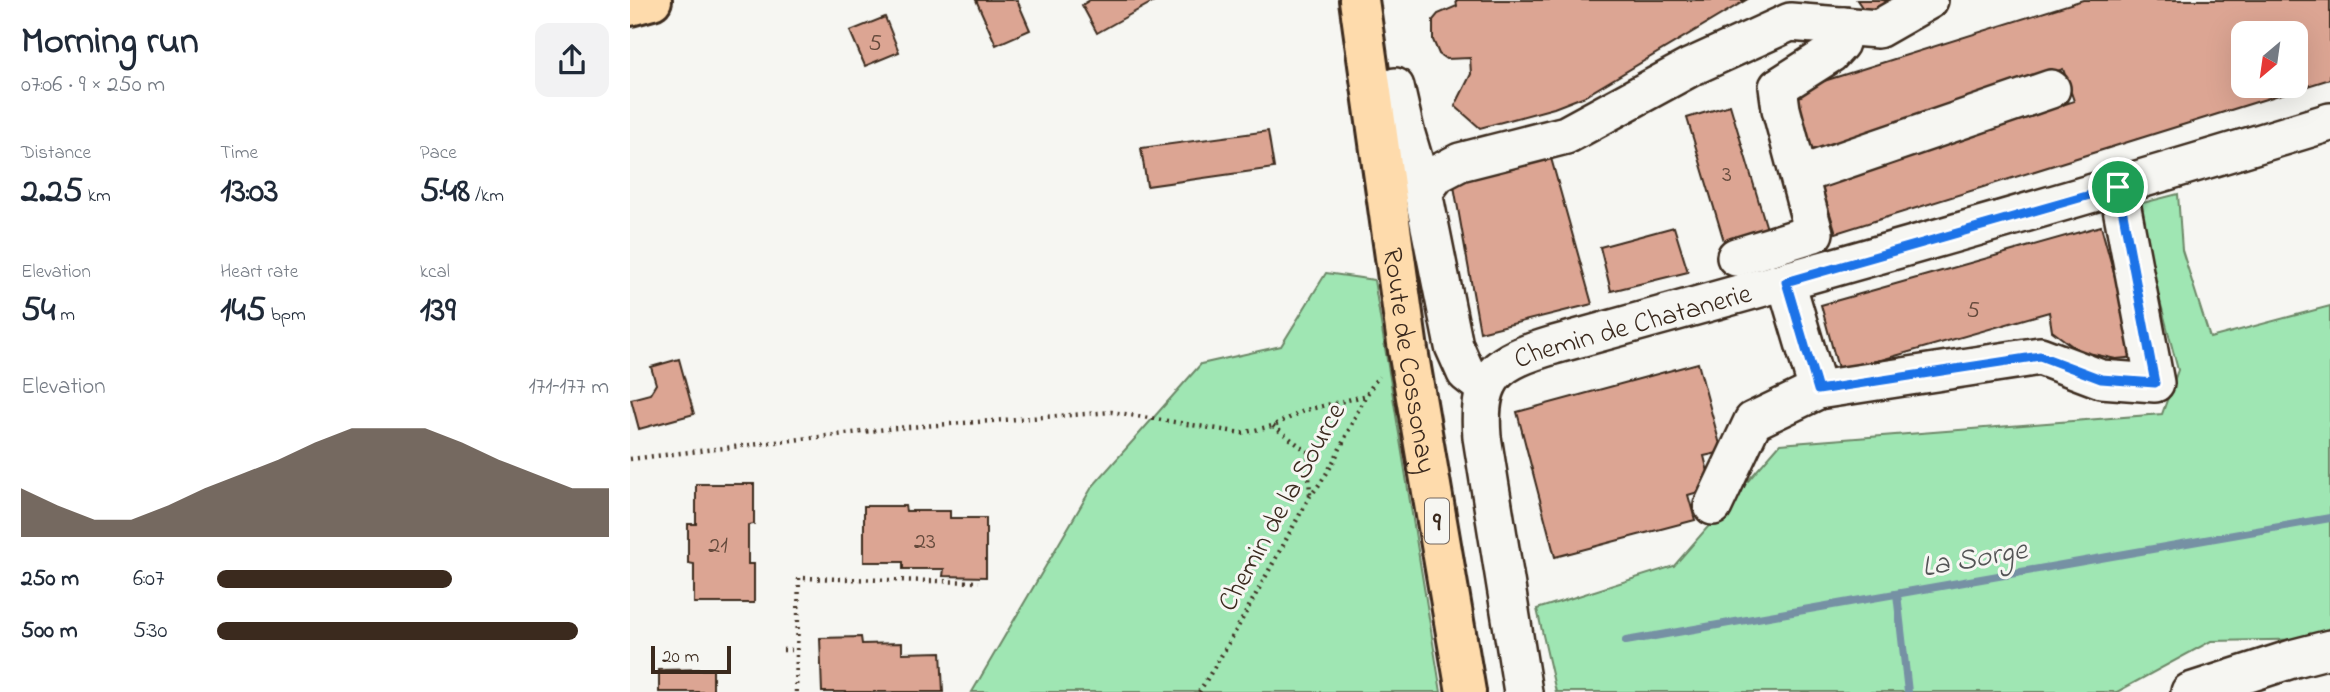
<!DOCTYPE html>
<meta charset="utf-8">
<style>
body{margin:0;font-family:"Indie Flower",sans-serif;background:#f2f2f3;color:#1f2937;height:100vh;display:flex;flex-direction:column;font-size:26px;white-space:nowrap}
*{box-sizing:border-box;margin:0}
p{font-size:23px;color:#747a83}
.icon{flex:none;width:38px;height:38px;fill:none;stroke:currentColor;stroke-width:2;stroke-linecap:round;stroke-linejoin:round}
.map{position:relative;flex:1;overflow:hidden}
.sheet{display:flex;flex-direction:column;background:#fff;width:630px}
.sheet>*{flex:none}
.needle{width:46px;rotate:209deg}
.tools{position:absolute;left:1601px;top:21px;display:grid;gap:14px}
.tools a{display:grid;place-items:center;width:77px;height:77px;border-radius:14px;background:#fff;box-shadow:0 7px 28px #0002;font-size:35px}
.scale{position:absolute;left:21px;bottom:18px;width:80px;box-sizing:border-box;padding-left:7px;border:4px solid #3b2a1e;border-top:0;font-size:19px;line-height:24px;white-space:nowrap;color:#3b2a1e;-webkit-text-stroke:5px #f6f6f2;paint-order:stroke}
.pin{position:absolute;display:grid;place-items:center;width:60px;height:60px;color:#fff;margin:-30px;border:4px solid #fff;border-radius:50%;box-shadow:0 2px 7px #0007}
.round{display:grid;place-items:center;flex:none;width:74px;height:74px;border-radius:14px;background:#f2f2f3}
.headline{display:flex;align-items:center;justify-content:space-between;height:119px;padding:0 21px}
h1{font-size:38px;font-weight:700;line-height:52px}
.metrics{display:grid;grid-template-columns:repeat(3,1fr);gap:10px;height:119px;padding:7px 21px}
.metrics div{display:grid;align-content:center}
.metrics b{font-size:35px;font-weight:700}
.metrics small{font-size:19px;font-weight:400}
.metrics p{font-size:19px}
.chart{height:196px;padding:14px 21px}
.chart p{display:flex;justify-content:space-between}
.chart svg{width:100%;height:126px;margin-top:7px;fill:#3b2a1e;opacity:.7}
ul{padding:0 21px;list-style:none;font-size:23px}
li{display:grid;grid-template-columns:112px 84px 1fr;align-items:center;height:52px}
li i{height:18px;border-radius:9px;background:#3b2a1e}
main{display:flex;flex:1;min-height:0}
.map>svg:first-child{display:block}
.green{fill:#9fe6b3;stroke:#6d8868;stroke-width:2}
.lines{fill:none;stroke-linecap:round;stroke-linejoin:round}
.stream{stroke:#7691a4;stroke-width:8}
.building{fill:#dca593;stroke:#3b2a1e;stroke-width:2;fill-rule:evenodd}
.minor-casing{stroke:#3b2a1e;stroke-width:42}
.major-casing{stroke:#3b2a1e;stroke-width:44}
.path{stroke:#3b2a1e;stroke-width:4.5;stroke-dasharray:2 5;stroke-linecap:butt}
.minor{stroke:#f6f6f2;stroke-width:37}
.major{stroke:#fedbac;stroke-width:38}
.route-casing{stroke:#fff;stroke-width:14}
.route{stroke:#1a73e8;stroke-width:9}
.labels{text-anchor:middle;stroke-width:6;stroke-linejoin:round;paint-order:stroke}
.number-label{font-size:24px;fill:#63493b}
.shield{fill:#f6f6f2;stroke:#73675e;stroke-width:2}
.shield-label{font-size:26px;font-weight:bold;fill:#3b2a1e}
.street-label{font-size:28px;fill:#3b2a1e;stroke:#f6f6f2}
.water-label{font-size:30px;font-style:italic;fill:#545556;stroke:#f6f6f2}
</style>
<main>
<section class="sheet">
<div class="headline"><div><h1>Morning run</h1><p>07:06 · 9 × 250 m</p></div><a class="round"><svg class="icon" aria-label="share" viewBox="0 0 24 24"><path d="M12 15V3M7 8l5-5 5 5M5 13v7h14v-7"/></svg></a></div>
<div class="metrics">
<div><p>Distance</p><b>2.25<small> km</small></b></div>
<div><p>Time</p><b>13:03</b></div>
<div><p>Pace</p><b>5:48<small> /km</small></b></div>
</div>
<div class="metrics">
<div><p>Elevation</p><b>54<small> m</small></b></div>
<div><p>Heart rate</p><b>145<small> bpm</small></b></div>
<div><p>kcal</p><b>139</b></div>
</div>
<div class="chart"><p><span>Elevation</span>171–177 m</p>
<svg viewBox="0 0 160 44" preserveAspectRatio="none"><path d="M0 44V27L10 33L20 38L30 38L40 33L50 27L60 22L70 17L80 11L90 6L100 6L110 6L120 11L130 17L140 22L150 27L160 27V44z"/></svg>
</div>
<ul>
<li><b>250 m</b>6:07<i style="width:60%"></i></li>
<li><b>500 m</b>5:30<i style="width:92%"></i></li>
</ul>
</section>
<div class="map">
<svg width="1700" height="692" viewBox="0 0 1700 692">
<rect width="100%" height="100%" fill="#f6f6f2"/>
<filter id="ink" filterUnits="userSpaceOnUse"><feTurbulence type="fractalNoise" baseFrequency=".0143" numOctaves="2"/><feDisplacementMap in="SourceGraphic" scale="14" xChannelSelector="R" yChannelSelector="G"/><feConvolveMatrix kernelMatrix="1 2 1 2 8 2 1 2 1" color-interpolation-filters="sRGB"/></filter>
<g filter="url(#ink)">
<path class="green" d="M1548 194 1552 250 1580 338 1700 306V639L1581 641 1487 692H926L907 609 1044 566 1150 444 1532 414 1548 370 1505 205Z
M696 273 744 280 811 692H342L462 487 571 364 651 346Z"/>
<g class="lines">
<path class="stream" d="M1267 594 1278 692
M996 641 1700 518"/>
</g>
<path class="building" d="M346 0H387L400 30 366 45Z
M460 0H526L467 33 452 5Z
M826 0H1116L955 96 924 108 850 128 825 106 841 74 840 58 816 59 809 54 803 40V20L808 14 827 6Z
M1227 0H1262L1238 16Z
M1453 0H1700V79L1206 233 1191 185 1444 101 1433 69 1182 155 1162 91ZM1614 33H1666V86H1614Z
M255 17 269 52 235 66 220 31Z
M1100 105 1137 229 1094 241 1057 118Z
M638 131 644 168 517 186 511 148Z
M919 151 962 304 850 332 822 175Z
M1471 226 1507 357 1486 359 1449 351 1422 331 1419 312 1209 372 1191 305Z
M1044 227 1058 272 981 291 970 247Z
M49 359 64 414 9 429 1 399 20 394 26 384 21 367Z
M1068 363 1092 452 1074 456 1082 488 1058 495 1065 520 925 557 887 412Z
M66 484H124V524L118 525V564H124V603H64V564L58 563V524H66Z
M234 506H275L276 511H320V518H356V577L313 576 314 569H273V562H234Z
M231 637 232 644 272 643V653L311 652 313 692H192L190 638Z
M83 669V692H29V670Z"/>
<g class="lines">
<defs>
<g id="minor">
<path d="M765 87 775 131 793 192 824 346 836 373 855 388"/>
<path d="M1170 175 1421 89"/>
<path d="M793 192 807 174 830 162 936 135 1061 67 1160 22 1248 29 1299 0"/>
<path d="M1106 257 1184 233 1151 109 1148 87 1200 54 1210 43 1214 26"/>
<path d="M1156 282 1188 390"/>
<path d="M1083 506 1123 421 1188 390 1410 356 1471 379 1525 383 1488 187"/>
<path id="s1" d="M893 692 852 437C847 374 867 362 924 345 1184 274 1443 201 1700 122"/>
<path d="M1560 692 1665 658 1700 649"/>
</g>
<g id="major">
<path id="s2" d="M729 0 778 350 836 692"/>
<path d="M0 6 22 0"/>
</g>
</defs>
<use href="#minor" class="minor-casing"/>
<use href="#major" class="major-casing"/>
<path class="path" d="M643 426 678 452 680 496
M0 459 266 428 482 412 612 433 642 426 676 410 734 396
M153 650H166
M166 692 169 578 349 582
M569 692 599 643 680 496C711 461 721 413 749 376"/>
<use href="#minor" class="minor"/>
<use href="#major" class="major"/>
</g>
</g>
<g class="lines" filter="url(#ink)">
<defs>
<path id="route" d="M1488 187 1525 383 1471 379 1410 356 1188 390 1156 282Z"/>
</defs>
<use href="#route" class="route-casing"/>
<use href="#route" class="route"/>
</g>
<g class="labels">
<g class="number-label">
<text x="245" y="50">5</text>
<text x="1097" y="181">3</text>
<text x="1343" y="317">5</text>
<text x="295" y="548">23</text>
<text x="88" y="552">21</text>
</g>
<rect class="shield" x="795" y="498.5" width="24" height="45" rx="5"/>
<g class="shield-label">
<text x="807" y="530">9</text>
</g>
<g class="street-label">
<text dy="10" stroke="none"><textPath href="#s1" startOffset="472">Chemin de Chatanerie</textPath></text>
<text dy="10" stroke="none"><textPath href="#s2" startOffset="364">Route de Cossonay</textPath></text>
<text transform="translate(650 506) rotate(-61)" y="10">Chemin de la Source</text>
</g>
<g class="water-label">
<text transform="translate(1344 557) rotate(-10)" y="10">La Sorge</text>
</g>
</g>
</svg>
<div class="tools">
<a><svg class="needle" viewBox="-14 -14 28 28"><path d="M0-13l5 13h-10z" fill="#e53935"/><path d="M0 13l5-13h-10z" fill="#747a83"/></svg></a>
</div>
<div class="scale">20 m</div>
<div class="pin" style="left:1488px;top:187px;background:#1e9e55"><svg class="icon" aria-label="arrive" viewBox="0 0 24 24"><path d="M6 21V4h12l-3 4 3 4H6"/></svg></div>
</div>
</main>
